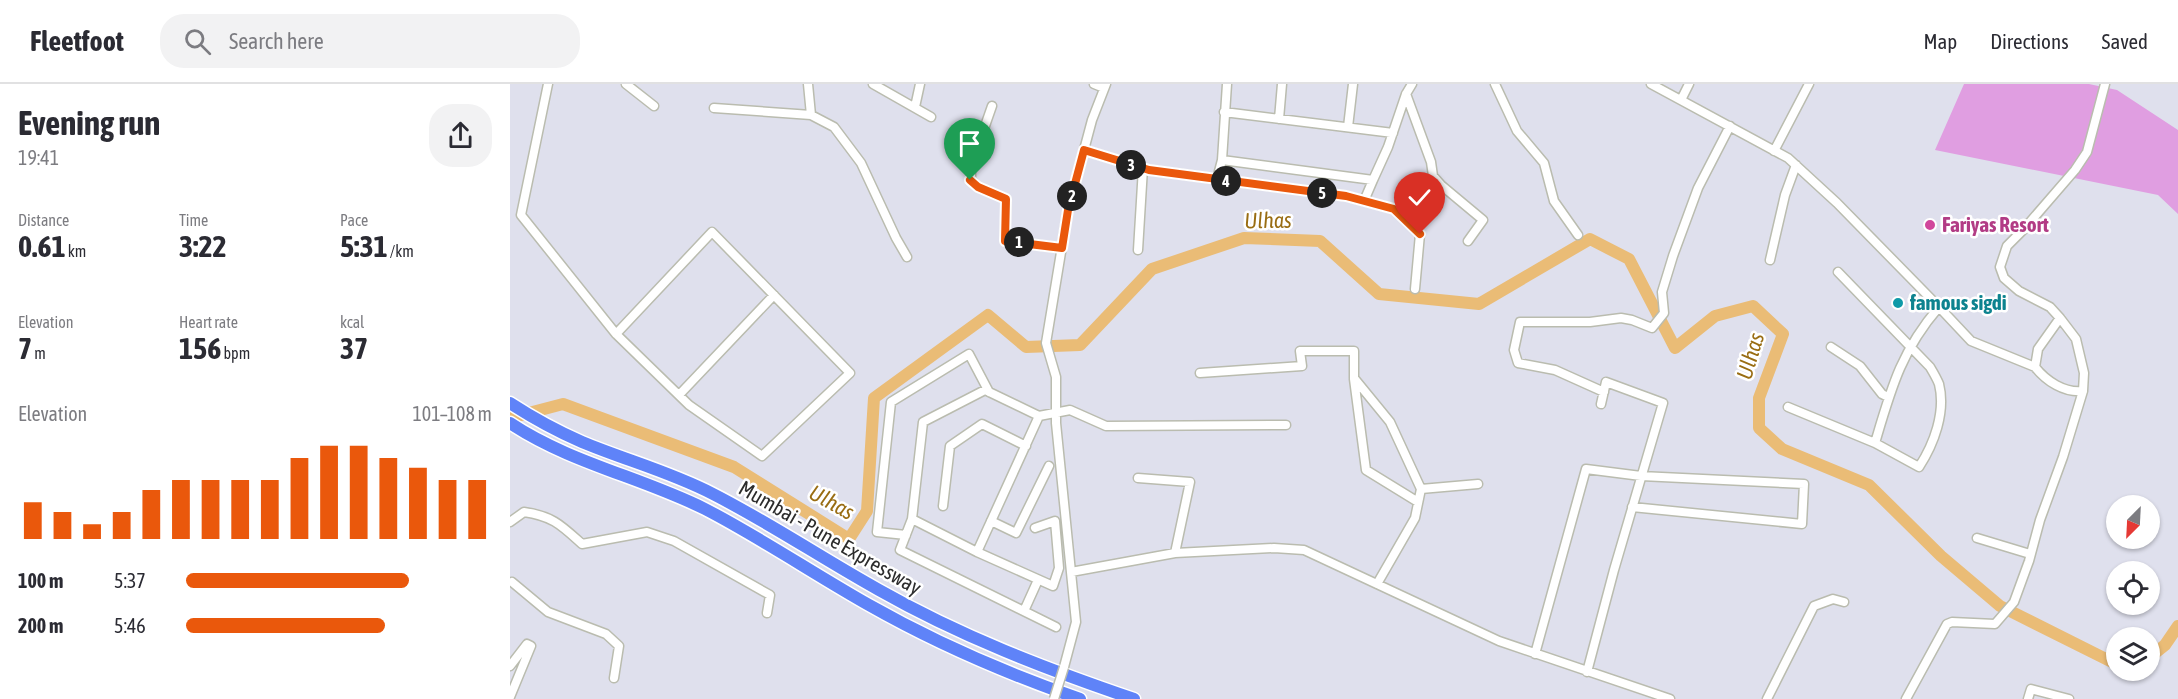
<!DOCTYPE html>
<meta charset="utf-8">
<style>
body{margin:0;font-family:"Asap Condensed",sans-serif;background:#f2f2f3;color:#2b2b33;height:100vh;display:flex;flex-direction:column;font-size:22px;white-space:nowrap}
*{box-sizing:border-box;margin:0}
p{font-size:20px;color:#7c7c81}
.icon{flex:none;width:33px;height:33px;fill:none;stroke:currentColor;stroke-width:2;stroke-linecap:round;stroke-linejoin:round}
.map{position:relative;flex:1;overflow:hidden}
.drawer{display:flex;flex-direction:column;background:#fff;width:510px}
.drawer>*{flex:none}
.needle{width:39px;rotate:204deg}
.controls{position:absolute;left:1596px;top:411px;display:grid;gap:12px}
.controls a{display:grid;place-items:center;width:54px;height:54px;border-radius:50%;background:#fff;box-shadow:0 2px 4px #0004;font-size:30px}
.pin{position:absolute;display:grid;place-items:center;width:51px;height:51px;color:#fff;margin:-62px -26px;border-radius:50% 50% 50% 0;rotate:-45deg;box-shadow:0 0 6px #0007}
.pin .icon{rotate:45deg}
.km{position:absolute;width:30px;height:30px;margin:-15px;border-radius:50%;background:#222;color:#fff;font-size:16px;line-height:30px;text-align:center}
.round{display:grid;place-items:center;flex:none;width:63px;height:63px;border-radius:24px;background:#f2f2f3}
.summary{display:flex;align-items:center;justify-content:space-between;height:102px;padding:0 18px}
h1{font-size:33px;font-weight:700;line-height:45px}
.metrics{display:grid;grid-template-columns:repeat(3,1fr);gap:9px;height:102px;padding:6px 18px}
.metrics div{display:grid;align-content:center}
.metrics b{font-size:30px;font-weight:700}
.metrics small{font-size:16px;font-weight:400}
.metrics p{font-size:16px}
.chart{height:168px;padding:12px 18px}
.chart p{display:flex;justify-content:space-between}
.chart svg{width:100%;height:108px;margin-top:6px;stroke:#ea580c;stroke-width:6}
ul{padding:0 18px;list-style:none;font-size:20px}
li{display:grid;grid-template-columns:96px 72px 1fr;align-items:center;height:45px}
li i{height:15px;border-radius:8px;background:#ea580c}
header{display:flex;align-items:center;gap:36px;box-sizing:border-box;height:84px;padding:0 30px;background:#fff;border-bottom:2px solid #e1e1e2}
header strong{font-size:28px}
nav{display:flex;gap:33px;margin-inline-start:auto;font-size:21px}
.search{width:420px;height:54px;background:#f2f2f3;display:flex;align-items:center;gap:15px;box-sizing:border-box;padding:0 21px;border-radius:24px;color:#7c7c81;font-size:22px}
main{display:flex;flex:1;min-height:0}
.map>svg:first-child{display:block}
.green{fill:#e09ee1}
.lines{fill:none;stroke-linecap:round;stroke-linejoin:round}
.river{stroke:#eabc76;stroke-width:12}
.minor-casing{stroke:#babcaf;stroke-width:11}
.highway-casing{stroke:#fff;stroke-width:15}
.minor{stroke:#fff;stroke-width:8}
.highway{stroke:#5f83f8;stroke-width:12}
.minor-bridge-casing{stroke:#babcaf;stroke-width:11;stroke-linecap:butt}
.minor-bridge{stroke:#fff;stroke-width:8}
.route-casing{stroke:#fff;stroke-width:12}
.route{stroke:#ea580c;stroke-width:8}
.hotel-dot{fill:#d1479c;stroke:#fff;stroke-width:2}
.culture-dot{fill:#0f9aa8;stroke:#fff;stroke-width:2}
.labels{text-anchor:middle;stroke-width:5;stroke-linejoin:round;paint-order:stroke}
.hotel-label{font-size:21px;font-weight:bold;fill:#b23c85;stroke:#fff;text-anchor:start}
.culture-label{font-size:21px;font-weight:bold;fill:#0d838f;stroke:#fff;text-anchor:start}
.street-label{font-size:21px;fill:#2c2c2c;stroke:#fff}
.water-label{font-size:22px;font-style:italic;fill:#996d13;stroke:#fff}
</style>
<header>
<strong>Fleetfoot</strong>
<div class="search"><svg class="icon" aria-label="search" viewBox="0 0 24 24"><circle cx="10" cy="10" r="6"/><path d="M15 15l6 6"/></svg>Search here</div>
<nav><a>Map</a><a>Directions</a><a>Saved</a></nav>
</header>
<main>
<section class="drawer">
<div class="summary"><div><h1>Evening run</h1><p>19:41</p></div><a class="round"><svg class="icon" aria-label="share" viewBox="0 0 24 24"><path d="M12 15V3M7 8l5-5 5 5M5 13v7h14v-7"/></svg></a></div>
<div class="metrics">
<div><p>Distance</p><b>0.61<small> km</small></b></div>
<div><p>Time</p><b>3:22</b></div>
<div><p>Pace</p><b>5:31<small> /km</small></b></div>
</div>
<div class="metrics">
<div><p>Elevation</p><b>7<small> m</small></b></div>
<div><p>Heart rate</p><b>156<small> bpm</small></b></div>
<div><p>kcal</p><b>37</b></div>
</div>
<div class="chart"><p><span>Elevation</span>101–108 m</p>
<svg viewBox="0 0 160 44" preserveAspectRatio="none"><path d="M5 44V29M15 44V33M25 44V38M35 44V33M45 44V24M55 44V20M65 44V20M75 44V20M85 44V20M95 44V11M105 44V6M115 44V6M125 44V11M135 44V15M145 44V20M155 44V20"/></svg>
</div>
<ul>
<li><b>100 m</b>5:37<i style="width:73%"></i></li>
<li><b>200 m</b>5:46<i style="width:65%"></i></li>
</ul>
</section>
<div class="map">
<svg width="1668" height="615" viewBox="0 0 1668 615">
<rect width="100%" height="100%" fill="#dfe0ed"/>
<path class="green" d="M1454 0H1579L1607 6 1668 46V130L1648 111 1425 66Z"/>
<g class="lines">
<path class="river" d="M0 334 53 320 224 383 339 455 357 427 364 314 478 231 516 263 570 261 642 185 734 154 810 157 869 210 969 220 1080 155 1119 175 1165 264 1205 232 1243 222 1273 250 1249 314V344L1272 365 1359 401 1431 472 1490 522 1606 580
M1640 573 1655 561 1668 542
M1619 586H1622"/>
<defs>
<path id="minor" d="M38 0 11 131 106 250 179 321 252 372 340 289 202 148 106 250
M116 0 144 22
M298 0 301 31
M363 0 421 33
M584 0 594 4
M985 0 1007 47 1034 79 1044 117 1068 151
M1141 0 1278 74 1327 119 1429 223
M896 10 921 78 923 92 931 101 973 136 958 157
M1171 16 1179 0
M482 22 461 82V96L468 103 496 115 495 157 552 164
M405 23 410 0
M204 24 301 31 324 43 351 79 386 154 397 173
M714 28 883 49
M769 35 772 0
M838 43 843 0
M574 66 639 86 836 112 884 125 910 150 905 205
M1264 67 1299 0
M712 76 717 0
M707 95 712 76 863 96 854 117
M863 96 878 63 896 10 902 0
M628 166 633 84
M1260 176 1275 111 1286 81
M1550 234 1528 265 1525 283C1536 297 1554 309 1573 307
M1321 263 1350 282 1372 310 1378 313
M690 289 792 282 790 267H844V294L880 338 911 405 905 434 867 500
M844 295 856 386 908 418
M1094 308 1045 286 1008 279 1004 266 1010 238H1080L1111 234 1122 236 1142 244 1154 229 1152 208 1163 172 1188 104 1220 42
M169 311 264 211
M1278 323 1365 359 1409 383C1424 360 1436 328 1429 300 1427 295 1423 288 1420 283L1328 188
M1365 359C1381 305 1391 267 1429 223L1461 257 1525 283
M628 394 680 398 665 469
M911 405 968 400
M433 422 440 362 472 340 516 362
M402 435 467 468
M481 437 506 449 539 382
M0 438 14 428C43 432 52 442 72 460L137 448 164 457 260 511 257 529
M525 444 545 437 549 484 543 502 467 468 529 332
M396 451 367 448 381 318 459 270 479 308
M1467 454 1520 470
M561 488 665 469 764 464 794 466 989 557 1160 615
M2 498 38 528 96 550 109 562 104 594
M514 527 528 496
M546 543 390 466 402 435 413 338 475 306 529 332 560 326 596 342 776 341
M1025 570 1076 385 1131 392 1294 400 1292 440 1122 423
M0 582 17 560 21 562 0 613
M554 583 566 538 546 339V293L536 259 558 126 582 36 596 0
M1077 588 1104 486 1153 319 1096 298 1091 320
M1257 615 1304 522 1323 515 1334 518
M1396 615 1437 540 1442 538 1485 540 1504 518 1519 477 1530 436 1553 373 1573 307 1574 289 1566 255 1550 234 1540 223 1509 207 1494 194 1490 183 1497 162 1514 145 1565 86 1577 68 1595 0
M1518 615 1521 605 1559 615"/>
<path id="highway" d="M0 319C23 334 47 347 72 358 115 376 161 388 203 410 260 439 313 475 369 506 450 552 536 585 624 615
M0 339C60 379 131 393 195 425 251 454 304 490 359 521 426 559 498 590 570 615"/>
</defs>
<use href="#minor" class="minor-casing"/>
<use href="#highway" class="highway-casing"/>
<use href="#minor" class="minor"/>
<use href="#highway" class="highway"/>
<defs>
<path id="minor-bridge" d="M544 615 554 583"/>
</defs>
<use href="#minor-bridge" class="minor-bridge-casing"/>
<use href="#minor-bridge" class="minor-bridge"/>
</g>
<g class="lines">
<defs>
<path id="route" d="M460 96 468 103 496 115 495 157 552 164 558 126 574 66 639 86 836 112 884 125 910 150"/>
</defs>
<use href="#route" class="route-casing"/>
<use href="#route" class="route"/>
</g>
<circle class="hotel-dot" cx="1420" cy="141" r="6"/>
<circle class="culture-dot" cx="1388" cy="219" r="6"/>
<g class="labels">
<g class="hotel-label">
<text x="1432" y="148">Fariyas Resort</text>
</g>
<g class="culture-label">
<text x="1400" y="226">famous sigdi</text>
</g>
<g class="street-label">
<text transform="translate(320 454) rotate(30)" y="7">Mumbai - Pune Expressway</text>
</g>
<g class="water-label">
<text transform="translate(758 136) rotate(-1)" y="8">Ulhas</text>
<text transform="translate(1240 272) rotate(-73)" y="8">Ulhas</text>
<text transform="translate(322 418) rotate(29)" y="8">Ulhas</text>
</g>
</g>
</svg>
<div class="controls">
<a><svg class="needle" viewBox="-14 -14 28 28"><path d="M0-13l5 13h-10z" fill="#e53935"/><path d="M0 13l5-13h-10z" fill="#7c7c81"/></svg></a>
<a><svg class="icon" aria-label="locate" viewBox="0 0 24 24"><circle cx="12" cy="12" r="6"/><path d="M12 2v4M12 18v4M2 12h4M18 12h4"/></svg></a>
<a><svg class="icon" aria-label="layers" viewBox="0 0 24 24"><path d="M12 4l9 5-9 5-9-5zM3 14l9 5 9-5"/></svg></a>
</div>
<div class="pin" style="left:460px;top:96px;background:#1e9e55"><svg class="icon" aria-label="arrive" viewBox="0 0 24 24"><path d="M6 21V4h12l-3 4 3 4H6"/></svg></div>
<div class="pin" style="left:910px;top:150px;background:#d93025"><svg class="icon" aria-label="check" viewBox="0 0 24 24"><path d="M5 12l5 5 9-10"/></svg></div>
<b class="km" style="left:509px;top:158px">1</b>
<b class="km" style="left:562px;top:112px">2</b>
<b class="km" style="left:621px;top:81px">3</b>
<b class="km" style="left:716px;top:97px">4</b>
<b class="km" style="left:812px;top:109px">5</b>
</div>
</main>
